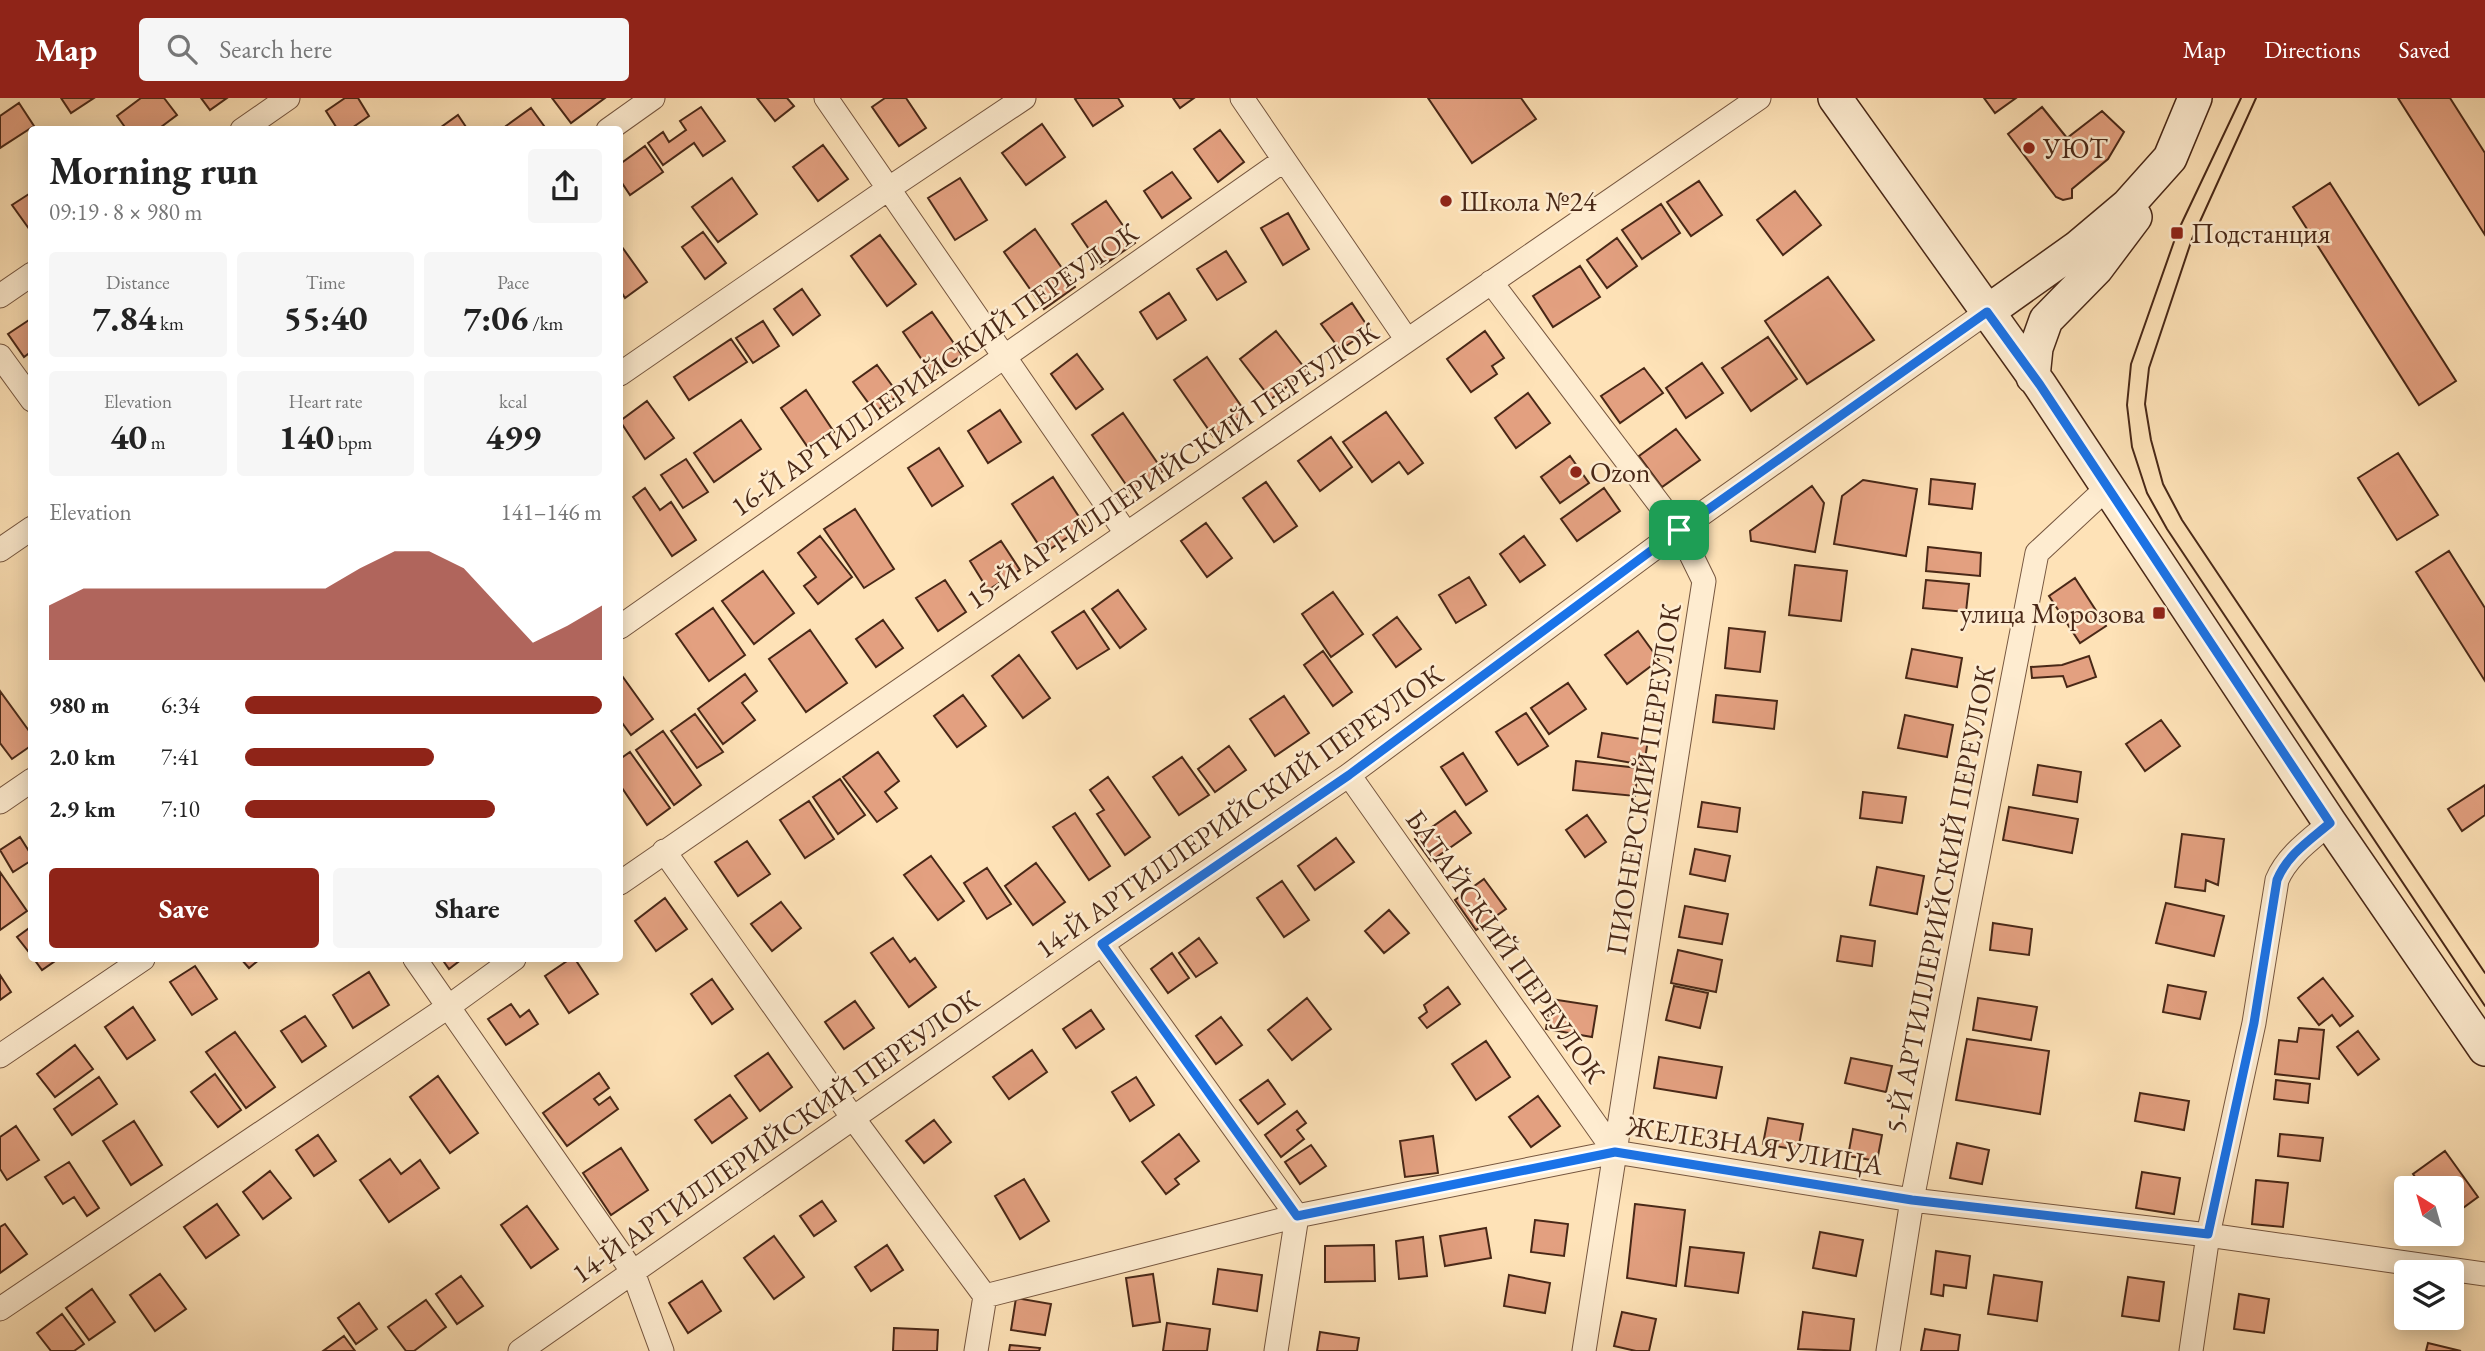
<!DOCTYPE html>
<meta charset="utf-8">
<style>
body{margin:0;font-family:"EB Garamond",serif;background:#f6f6f6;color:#222;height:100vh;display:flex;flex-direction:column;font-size:26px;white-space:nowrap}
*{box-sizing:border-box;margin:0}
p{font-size:23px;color:#767676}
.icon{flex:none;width:38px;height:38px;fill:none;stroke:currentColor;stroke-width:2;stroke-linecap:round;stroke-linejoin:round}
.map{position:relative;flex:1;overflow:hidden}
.details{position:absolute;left:28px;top:28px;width:595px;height:836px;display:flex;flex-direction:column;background:#fff;border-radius:7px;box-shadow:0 4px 18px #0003}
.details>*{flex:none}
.needle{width:46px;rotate:323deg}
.controls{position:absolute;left:2394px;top:1078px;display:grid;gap:14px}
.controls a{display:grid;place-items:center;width:70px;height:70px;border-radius:7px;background:#fff;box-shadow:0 4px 18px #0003;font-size:35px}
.pin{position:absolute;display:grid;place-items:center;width:60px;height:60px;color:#fff;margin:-30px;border-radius:14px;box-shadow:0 4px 10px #0006}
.round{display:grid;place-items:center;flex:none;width:74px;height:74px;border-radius:7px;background:#f6f6f6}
.headline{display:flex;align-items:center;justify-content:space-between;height:119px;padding:0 21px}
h1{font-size:38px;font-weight:700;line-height:52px}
.stats{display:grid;grid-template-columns:repeat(3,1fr);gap:10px;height:119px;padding:7px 21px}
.stats div{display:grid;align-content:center;border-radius:7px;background:#f6f6f6;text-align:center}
.stats b{font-size:35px;font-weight:700}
.stats small{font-size:19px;font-weight:400}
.stats p{font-size:19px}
.chart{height:196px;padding:14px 21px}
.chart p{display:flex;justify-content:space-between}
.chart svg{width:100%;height:126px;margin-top:7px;fill:#8f2418;opacity:.7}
.cta{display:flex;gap:14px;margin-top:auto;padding:14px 21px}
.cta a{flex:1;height:80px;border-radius:7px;background:#8f2418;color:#fff;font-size:28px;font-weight:700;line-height:80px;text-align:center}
.cta a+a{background:#f6f6f6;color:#222}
ul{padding:0 21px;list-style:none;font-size:23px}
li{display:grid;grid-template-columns:112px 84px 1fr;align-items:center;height:52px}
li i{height:18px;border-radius:9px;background:#8f2418}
header{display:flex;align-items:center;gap:42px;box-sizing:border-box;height:98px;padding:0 35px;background:#8f2418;color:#fff}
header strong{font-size:33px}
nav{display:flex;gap:38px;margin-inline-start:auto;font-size:24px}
.search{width:490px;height:63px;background:#f6f6f6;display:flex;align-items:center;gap:18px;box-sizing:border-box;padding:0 24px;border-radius:7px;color:#767676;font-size:26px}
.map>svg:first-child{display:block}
.building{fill:#e3a080;stroke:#492817;stroke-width:2}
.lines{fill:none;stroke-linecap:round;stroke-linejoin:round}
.minor-casing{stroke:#76563f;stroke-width:25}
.secondary-casing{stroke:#492817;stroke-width:36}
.minor{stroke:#feecd0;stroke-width:23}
.secondary{stroke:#feecd0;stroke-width:33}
.tram{stroke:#492817;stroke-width:2}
.route-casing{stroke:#fff;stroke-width:14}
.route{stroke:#1a73e8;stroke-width:9}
.poi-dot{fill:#8f2418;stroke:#feecd0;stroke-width:2.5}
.labels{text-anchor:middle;stroke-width:5;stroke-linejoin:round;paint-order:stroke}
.poi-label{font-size:28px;fill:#492817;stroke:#feecd0;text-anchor:start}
.street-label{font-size:28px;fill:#492817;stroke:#feecd0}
</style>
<header>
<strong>Map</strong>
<div class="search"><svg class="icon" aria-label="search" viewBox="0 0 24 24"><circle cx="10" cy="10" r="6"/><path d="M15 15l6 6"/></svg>Search here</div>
<nav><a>Map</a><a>Directions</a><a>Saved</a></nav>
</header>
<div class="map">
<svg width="2485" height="1253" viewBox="0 0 2485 1253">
<rect width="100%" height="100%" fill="#fee2b7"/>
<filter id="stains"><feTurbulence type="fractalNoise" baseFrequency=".00286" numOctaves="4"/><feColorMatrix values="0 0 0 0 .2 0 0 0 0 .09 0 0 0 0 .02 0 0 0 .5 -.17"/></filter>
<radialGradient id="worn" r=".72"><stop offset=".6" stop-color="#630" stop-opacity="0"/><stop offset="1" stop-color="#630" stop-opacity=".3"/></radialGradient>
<path class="building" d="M61 0H94L71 15Z
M141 0H164L177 17 157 32H127L117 18Z
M201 0H227L210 12Z
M345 0H358L369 18 349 32H338L326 13Z
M552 0H605L571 25Z
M757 0H787L794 8 775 23Z
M885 0H906L926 30 899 48 872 9Z
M1077 0H1118L1123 8 1093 28 1075 1Z
M1173 0H1194L1180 10Z
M1428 0H1521L1536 21 1472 65Z
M1984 0H2016L1995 15Z
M2398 0H2450L2485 55V137Z
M19 5 34 28 0 50V18Z
M701 9 725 43 703 58 694 45 663 67 648 45 663 34 669 44 686 32 680 23Z
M2042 9 2067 40 2102 13 2124 34 2108 61 2072 91V100L2063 102 2056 99 2008 36Z
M531 10 547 32H509L506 28Z
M458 17 468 32H437Z
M1042 26 1065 59 1026 87 1002 55Z
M1220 32 1244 64 1218 84 1194 51Z
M823 47 848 81 818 103 793 69Z
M645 48 663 74 630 97 620 82V66Z
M1172 74 1191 100 1162 120 1144 93Z
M732 80 757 116 718 144 692 109Z
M960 80 987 122 955 142 928 100Z
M1699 83 1722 117 1691 138 1667 104Z
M2330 85 2456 283 2419 307 2293 109Z
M1795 93 1821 127 1783 157 1757 122Z
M32 94V135L12 107Z
M1106 103 1135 145 1101 169 1072 126Z
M1661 106 1680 135 1642 161 1622 132Z
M1288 115 1309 151 1283 167 1261 130Z
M1035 131 1075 189 1044 211 1004 154Z
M703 134 726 165 705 181 682 149Z
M880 137 916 186 887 208 851 158Z
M1617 140 1637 168 1607 190 1587 162Z
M622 149 647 184 625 200 620 192V151Z
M1226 153 1246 184 1217 202 1197 171Z
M1580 168 1600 199 1553 229 1533 198Z
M1828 179 1874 242 1807 286 1765 223Z
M802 191 820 217 793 237 774 211Z
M1169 195 1186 222 1157 241 1140 214Z
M1352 205 1370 232 1340 252 1321 226Z
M932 214 962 257 933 278 903 234Z
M32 220V253L24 259 8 236Z
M763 223 779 248 753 265 736 240Z
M1276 233 1307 273 1271 301 1240 261Z
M1485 233 1504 260 1492 268 1497 276 1471 294 1447 261Z
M1768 239 1797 281 1751 313 1722 270Z
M731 241 747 264 689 302 674 279Z
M1077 256 1103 291 1076 311 1051 276Z
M1207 259 1246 315 1213 338 1174 282Z
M1702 265 1723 295 1686 320 1666 290Z
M877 267 899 297 875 314 853 284Z
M1644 270 1663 295 1620 325 1601 298Z
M806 292 834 334 809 351 781 310Z
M1528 295 1550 325 1516 350 1495 320Z
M647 303 674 340 645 361 620 323Z
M1000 312 1021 344 988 365 968 333Z
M1386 314 1423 365 1408 376 1399 364 1372 384 1343 344Z
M1123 315 1163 373 1131 394 1092 337Z
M741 322 761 351 714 384 694 355Z
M1676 331 1700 362 1662 389 1639 358Z
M1331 339 1352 369 1320 393 1298 363Z
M939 350 963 388 932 408 908 370Z
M2398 355 2438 417 2397 442 2358 380Z
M1570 358 1589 385 1560 405 1541 379Z
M686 361 708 394 683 410 661 377Z
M1053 379 1085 428 1044 455 1012 406Z
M1931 381 1975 386 1972 411 1929 406Z
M1863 382 1917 391 1906 458 1834 446 1842 398Z
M1266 384 1297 428 1274 444 1243 400Z
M1812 388 1824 405 1815 454 1751 443 1750 433Z
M645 390 660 412 671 404 696 442 672 458 633 399Z
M1604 390 1620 413 1577 443 1561 421Z
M855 411 894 471 864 490 824 431Z
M1206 425 1232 460 1207 479 1181 443Z
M820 438 852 479 818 506 804 488 816 479 798 455Z
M1524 438 1545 467 1520 484 1500 456Z
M1001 443 1020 472 988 492 970 463Z
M1928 449 1981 455 1980 478 1926 473Z
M2449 453 2485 510V583L2416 474Z
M1795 467 1847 473 1841 523 1789 517Z
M763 473 794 515 754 546 722 503Z
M1469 479 1486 507 1456 525 1439 497Z
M2075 480 2106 528 2080 545 2049 498Z
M945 482 966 514 938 533 916 500Z
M1926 482 1969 486 1966 514 1923 510Z
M1118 492 1146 531 1120 550 1092 511Z
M1333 494 1363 536 1331 559 1302 516Z
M713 510 745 557 709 583 676 536Z
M1084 513 1109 551 1077 571 1052 534Z
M1397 519 1421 551 1396 569 1373 537Z
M883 522 903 550 876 569 856 541Z
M1729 530 1765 534 1760 574 1725 570Z
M810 532 847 585 806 614 769 561Z
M1638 533 1659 562 1627 586 1605 557Z
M1912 551 1962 560 1957 589 1906 580Z
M1323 553 1352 594 1333 608 1304 567Z
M1019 557 1050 600 1023 620 992 578Z
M2089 558 2096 579 2067 589 2063 578 2032 580 2031 569 2062 567Z
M620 575 653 621 631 637 620 622Z
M745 576 757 593 742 605 755 622 723 646 698 611Z
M1568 585 1586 611 1549 636 1531 610Z
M0 593 32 637V647L12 661 0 645Z
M963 597 986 628 957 649 934 618Z
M1716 597 1777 603 1774 631 1713 624Z
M1284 598 1309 635 1275 658 1250 621Z
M1526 615 1548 648 1518 667 1496 634Z
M695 616 723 654 697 670 671 633Z
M1905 617 1953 627 1947 659 1898 650Z
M2161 622 2180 648 2145 673 2126 646Z
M663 633 701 687 674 707 636 652Z
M1602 635 1648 642 1644 667 1598 659Z
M1229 648 1246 672 1215 694 1198 671Z
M630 654 670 710 647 727 620 687V661Z
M878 654 899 683 885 694 897 710 877 724 843 679Z
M1463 655 1487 693 1466 707 1441 669Z
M1182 659 1209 697 1179 717 1153 679Z
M1576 663 1638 670 1635 698 1573 692Z
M2038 667 2081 674 2077 704 2033 697Z
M1108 679 1150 739 1125 757 1097 716 1104 712 1090 692Z
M840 681 865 717 838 736 813 699Z
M2485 687V717L2462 733 2448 711Z
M1863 694 1906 699 1902 725 1860 720Z
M809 703 834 741 805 760 780 722Z
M1702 704 1740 710 1737 734 1698 729Z
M2009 709 2078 721 2072 755 2003 742Z
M1455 713 1471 735 1431 763 1415 741Z
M1075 715 1110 768 1089 782 1053 729Z
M1587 717 1606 744 1585 759 1566 732Z
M2182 736 2224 741 2218 787 2206 782 2205 793 2175 789Z
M20 739 32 758V762L13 774 0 752Z
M1336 740 1354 764 1315 792 1298 768Z
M747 743 770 776 738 798 715 764Z
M1695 751 1730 758 1725 783 1690 776Z
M931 758 964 803 938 822 904 777Z
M1036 765 1065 804 1033 827 1005 788Z
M1877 769 1924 778 1917 816 1870 807Z
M987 770 1011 806 987 821 964 785Z
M0 774 27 813 0 832Z
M1484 781 1506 811 1476 832 1455 802Z
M1282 783 1309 822 1284 839 1257 800Z
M665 800 687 831 656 853 635 823Z
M781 804 801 830 772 853 751 826Z
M2166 805 2224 818 2214 858 2156 845Z
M1685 808 1728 816 1722 846 1679 839Z
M1389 812 1409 835 1384 855 1365 833Z
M1993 825 2032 831 2029 857 1990 852Z
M32 828V858L17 839Z
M1841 838 1875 843 1872 868 1837 863Z
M893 840 910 864 915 860 936 889 909 909 871 855Z
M1199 840 1217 865 1196 879 1179 855Z
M1678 852 1722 862 1716 894 1671 885Z
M1172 855 1189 880 1168 895 1151 871Z
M34 861H58L42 872Z
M241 861H260L249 870Z
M442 861H462L449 871Z
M570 861H575L598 896 569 915 545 878Z
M195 868 217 901 192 917 170 884Z
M369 874 389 907 353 930 333 897Z
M0 877 11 894 0 902Z
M2323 880 2353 918 2340 928 2332 917 2319 927 2298 900Z
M712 881 733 911 712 926 691 896Z
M2168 887 2206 894 2200 921 2163 914Z
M1674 888 1708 895 1700 930 1666 922Z
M1448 889 1460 906 1427 930 1419 920 1427 914 1424 907Z
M1307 900 1331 931 1292 962 1268 932Z
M1978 900 2037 909 2031 942 1973 932Z
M1551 901 1597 908 1592 939 1546 931Z
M855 903 874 930 844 951 825 924Z
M511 906 520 919 529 912 538 926 506 947 488 921Z
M133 909 155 942 127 961 105 929Z
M1091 912 1104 931 1076 950 1063 931Z
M305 918 326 948 302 964 281 933Z
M1221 919 1242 947 1216 966 1196 938Z
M2299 930 2324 932 2319 981 2275 976 2279 942 2297 944Z
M2358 933 2379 961 2358 977 2337 949Z
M235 934 275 989 246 1010 206 954Z
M1967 941 2049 953 2040 1016 1956 1002Z
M1486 943 1510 979 1476 1002 1452 966Z
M75 947 93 971 55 999 37 976Z
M1032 952 1047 974 1009 1001 993 979Z
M768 955 792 989 760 1013 735 978Z
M1659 959 1722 969 1716 1000 1654 990Z
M1851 960 1892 968 1886 994 1845 985Z
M599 975 609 990 594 1001 599 1007 610 999 618 1011 567 1048 543 1015Z
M215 976 241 1012 218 1029 191 994Z
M438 978 478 1035 450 1055 410 999Z
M99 979 117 1006 72 1037 54 1011Z
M1136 979 1154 1007 1130 1023 1112 994Z
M1268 982 1285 1006 1258 1026 1240 1002Z
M2276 982 2310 986 2308 1005 2274 1001Z
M2140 995 2189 1003 2184 1032 2135 1023Z
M730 997 747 1020 712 1045 695 1022Z
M1538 998 1560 1028 1531 1049 1509 1019Z
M1297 1013 1306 1025 1297 1032 1304 1041 1281 1059 1265 1037Z
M1768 1020 1803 1026 1798 1052 1763 1046Z
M934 1022 951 1044 924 1065 906 1043Z
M134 1023 162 1067 131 1087 103 1043Z
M16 1028 39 1062 7 1082 0 1071V1039Z
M1853 1031 1882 1037 1877 1063 1848 1058Z
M1179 1036 1199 1063 1175 1081 1179 1086 1166 1096 1142 1064Z
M2280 1036 2323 1040 2320 1063 2278 1058Z
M318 1037 336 1063 314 1078 296 1052Z
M1433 1038 1438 1075 1405 1079 1400 1043Z
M1957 1045 1989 1052 1982 1086 1950 1080Z
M1311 1047 1326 1068 1300 1086 1285 1064Z
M621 1050 648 1092 611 1117 583 1075Z
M2445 1053 2478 1099 2452 1118V1090H2423L2413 1076Z
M390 1061 401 1076 420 1062 439 1090 389 1124 360 1082Z
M69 1064 99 1110 87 1118 74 1099 63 1106 45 1079Z
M270 1073 291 1100 263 1121 243 1094Z
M2142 1074 2180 1080 2174 1116 2136 1110Z
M1024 1081 1049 1123 1020 1141 995 1098Z
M2256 1082 2288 1085 2283 1129 2252 1126Z
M822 1103 836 1123 814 1138 800 1118Z
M217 1106 239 1137 206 1160 184 1129Z
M1635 1106 1685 1112 1676 1188 1627 1180Z
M527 1108 558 1151 531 1170 501 1127Z
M1535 1122 1568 1126 1564 1158 1531 1154Z
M5 1126 27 1156 0 1175V1129Z
M1486 1130 1491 1160 1445 1168 1440 1138Z
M1820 1134 1863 1142 1856 1178 1813 1170Z
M774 1138 804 1179 774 1201 744 1160Z
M1423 1139 1427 1178 1399 1181 1396 1143Z
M887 1147 903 1172 871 1193 855 1169Z
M1374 1147 1375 1183 1325 1184V1148Z
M1690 1149 1744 1155 1738 1195 1685 1188Z
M1936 1153 1970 1158 1966 1190 1944 1187 1943 1198 1931 1196Z
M1218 1171 1262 1177 1257 1213 1213 1206Z
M160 1176 186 1211 155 1233 130 1197Z
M1153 1176 1160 1224 1133 1228 1126 1180Z
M1509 1177 1550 1185 1545 1215 1504 1208Z
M1994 1177 2042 1184 2037 1223 1988 1216Z
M461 1178 483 1208 457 1226 436 1196Z
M2128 1179 2164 1184 2159 1223 2122 1218Z
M702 1183 721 1213 688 1235 669 1205Z
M92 1191 115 1224 89 1242 66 1210Z
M2239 1196 2269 1201 2264 1235 2234 1231Z
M1016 1200 1051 1206 1045 1237 1011 1232Z
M426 1202 446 1229 414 1253H406L388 1229Z
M359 1205 377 1231 356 1246 338 1220Z
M1622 1214 1656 1221 1649 1253H1636L1614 1248Z
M1803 1214 1854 1221 1850 1253 1798 1251Z
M62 1216 84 1246 74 1253H51L37 1235Z
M1167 1225 1210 1231 1207 1253H1163Z
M894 1230 938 1232 937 1253H893Z
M1925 1231 1960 1237 1958 1253H1921Z
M1320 1234 1359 1240 1357 1253H1317Z
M344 1238 355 1253H323Z
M2428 1245 2461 1253H2426Z
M1010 1247 1040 1250 1039 1253H1009Z"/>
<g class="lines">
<defs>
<path id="minor" d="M826 0 1126 435
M1242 0 1407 242
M242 32 288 0
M608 32 653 0
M1491 184 1679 432 1704 483 1584 1253
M0 198 32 176
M0 258 32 302
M620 276 888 91 1024 0
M0 452 32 430
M620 529 1284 62
M1349 677 1615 1054
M0 704 32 682
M664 753 853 1020 985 1198 976 1253
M620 785 1759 0
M1102 846 1297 1118 1276 1253
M415 861 633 1174 662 1253
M0 958 143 861
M985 1198 1297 1118 1615 1054 1912 1102 2208 1137 2485 1176
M0 1211 448 909 514 861
M520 1253 1102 846 1349 677 1679 432 1987 214
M1888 1253 1912 1102 2037 455 2108 389
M2191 1253 2208 1137 2254 925 2277 782C2287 758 2310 742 2330 725"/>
<path id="secondary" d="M1835 0 2040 287 2330 725 2485 951
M1987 214 2077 150 2128 107 2170 60 2195 0
M2033 279 2036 250 2046 222 2096 171 2135 119"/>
</defs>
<use href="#minor" class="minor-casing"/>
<use href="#secondary" class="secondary-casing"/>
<use href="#minor" class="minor"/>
<use href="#secondary" class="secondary"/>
<path class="tram" d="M2241 0 2177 135 2131 266 2127 307 2132 349 2147 395 2167 431 2485 908
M2256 0 2192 141 2149 270 2145 306 2151 342 2163 386 2182 422 2485 875"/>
</g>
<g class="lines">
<defs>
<path id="route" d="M1987 214 2040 287 2330 725C2310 742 2287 757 2277 782L2254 925 2208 1136 1912 1102 1615 1054 1297 1118 1102 846 1349 677 1679 432Z"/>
</defs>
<use href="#route" class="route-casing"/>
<use href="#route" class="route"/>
</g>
<g class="poi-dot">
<circle cx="2029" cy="50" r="7"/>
<circle cx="1446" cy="103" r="7"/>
<rect x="2170" y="128" width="14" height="14" rx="3.5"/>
<circle cx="1576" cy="374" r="7"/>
<rect x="2152" y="508" width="14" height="14" rx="3.5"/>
</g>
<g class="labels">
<g class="poi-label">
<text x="2043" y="60">УЮТ</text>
<text x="1460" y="113">Школа №24</text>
<text x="2191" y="145">Подстанция</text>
<text x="1590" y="384">Ozon</text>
<text x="2145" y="525" text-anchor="end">улица Морозова</text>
</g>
<g class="street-label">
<text transform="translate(934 271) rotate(-35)" y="10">16-Й АРТИЛЛЕРИЙСКИЙ ПЕРЕУЛОК</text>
<text transform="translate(1172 367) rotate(-34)" y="10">15-Й АРТИЛЛЕРИЙСКИЙ ПЕРЕУЛОК</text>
<text transform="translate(1643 681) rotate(-81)" y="10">ПИОНЕРСКИЙ ПЕРЕУЛОК</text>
<text transform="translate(1239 713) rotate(-35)" y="10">14-Й АРТИЛЛЕРИЙСКИЙ ПЕРЕУЛОК</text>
<text transform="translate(1940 801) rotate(-79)" y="10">5-Й АРТИЛЛЕРИЙСКИЙ ПЕРЕУЛОК</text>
<text transform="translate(1506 848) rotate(55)" y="10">БАТАЙСКИЙ ПЕРЕУЛОК</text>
<text transform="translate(775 1038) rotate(-35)" y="10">14-Й АРТИЛЛЕРИЙСКИЙ ПЕРЕУЛОК</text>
<text transform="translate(1755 1047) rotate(9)" y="10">ЖЕЛЕЗНАЯ УЛИЦА</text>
</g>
</g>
<rect width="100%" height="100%" filter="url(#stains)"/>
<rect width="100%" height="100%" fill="url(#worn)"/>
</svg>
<div class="controls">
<a><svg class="needle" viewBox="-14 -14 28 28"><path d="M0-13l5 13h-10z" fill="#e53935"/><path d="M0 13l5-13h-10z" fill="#767676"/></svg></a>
<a><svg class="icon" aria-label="layers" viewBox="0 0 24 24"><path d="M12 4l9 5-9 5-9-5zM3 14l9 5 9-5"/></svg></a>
</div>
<div class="pin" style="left:1679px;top:432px;background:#1e9e55"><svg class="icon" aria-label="arrive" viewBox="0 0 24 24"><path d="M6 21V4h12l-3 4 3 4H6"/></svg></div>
<section class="details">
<div class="headline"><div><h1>Morning run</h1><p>09:19 · 8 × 980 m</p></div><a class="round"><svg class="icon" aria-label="share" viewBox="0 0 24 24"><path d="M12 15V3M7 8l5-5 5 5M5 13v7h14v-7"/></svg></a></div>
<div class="stats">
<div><p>Distance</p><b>7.84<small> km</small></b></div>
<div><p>Time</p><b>55:40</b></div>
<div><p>Pace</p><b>7:06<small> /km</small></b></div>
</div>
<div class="stats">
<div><p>Elevation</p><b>40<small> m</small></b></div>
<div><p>Heart rate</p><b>140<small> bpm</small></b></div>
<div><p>kcal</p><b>499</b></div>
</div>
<div class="chart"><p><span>Elevation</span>141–146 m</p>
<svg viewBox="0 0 160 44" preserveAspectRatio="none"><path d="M0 44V25L10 19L20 19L30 19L40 19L50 19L60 19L70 19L80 19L90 12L100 6L110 6L120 12L130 25L140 38L150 32L160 25V44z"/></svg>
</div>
<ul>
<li><b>980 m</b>6:34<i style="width:100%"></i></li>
<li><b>2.0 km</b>7:41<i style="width:53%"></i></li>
<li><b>2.9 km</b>7:10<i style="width:70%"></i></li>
</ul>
<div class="cta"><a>Save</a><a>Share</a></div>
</section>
</div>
